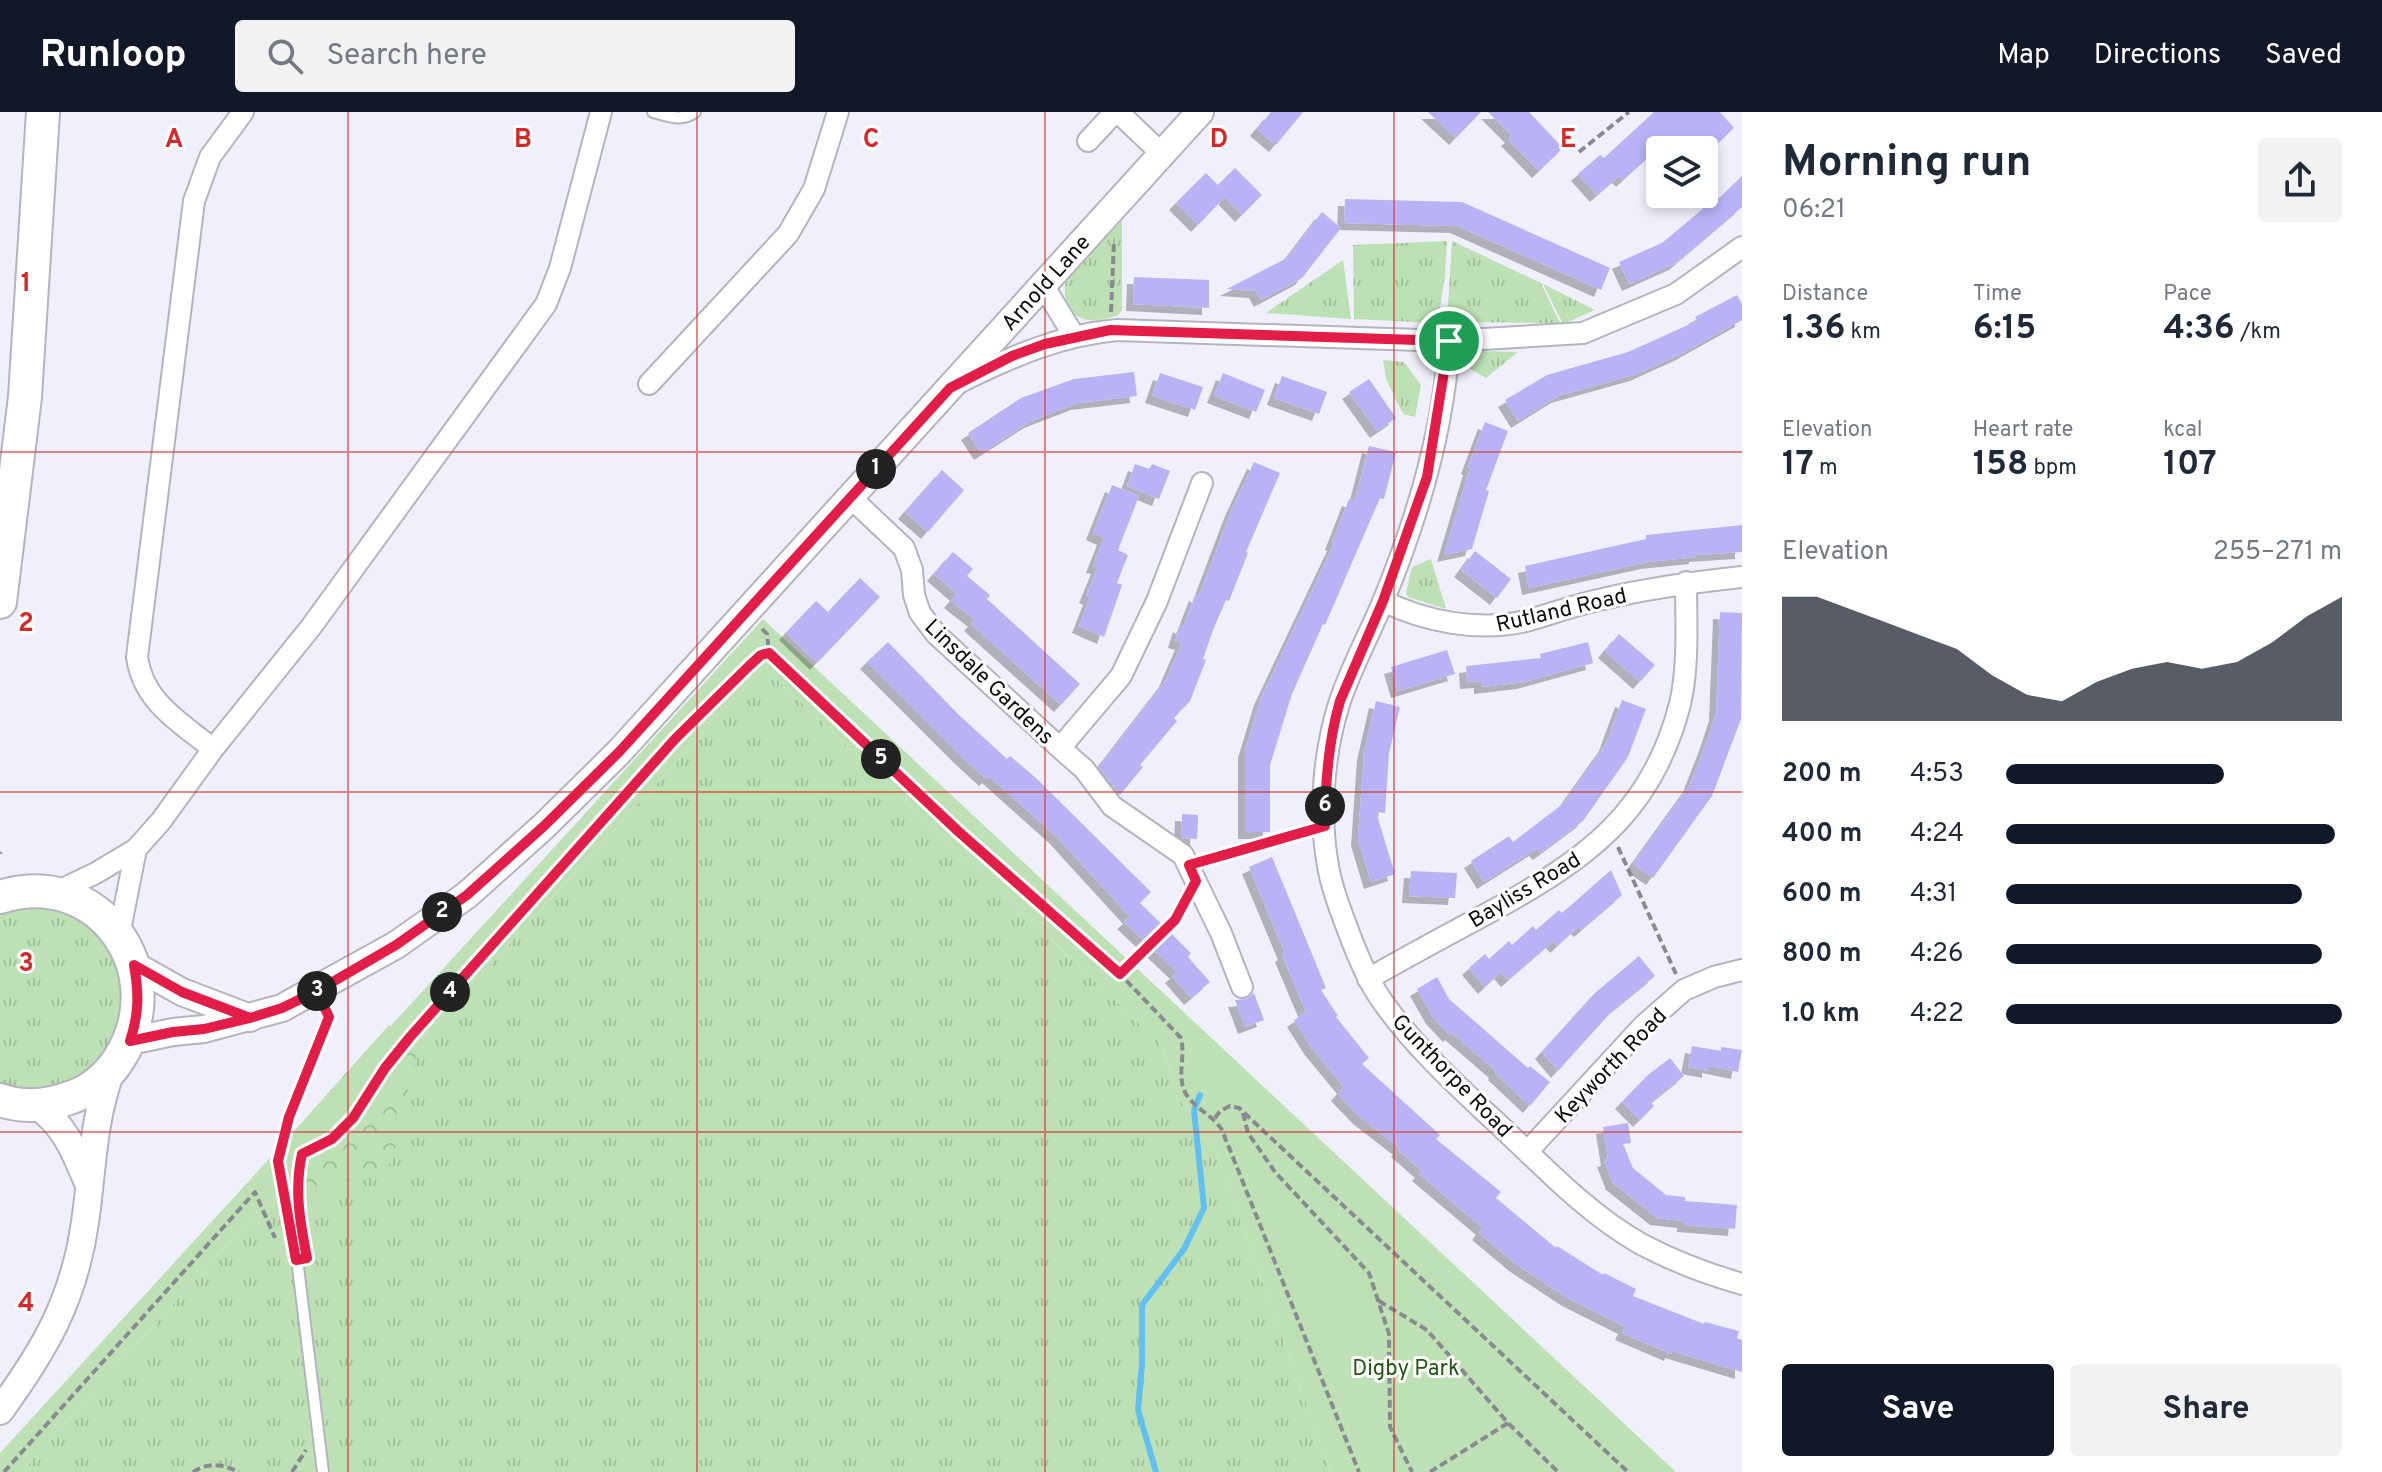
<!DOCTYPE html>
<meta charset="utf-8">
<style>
body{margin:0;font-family:Overpass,sans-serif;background:#f2f2f3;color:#1f2937;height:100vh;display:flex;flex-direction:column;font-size:30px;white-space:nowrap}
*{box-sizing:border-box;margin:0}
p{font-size:26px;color:#747a83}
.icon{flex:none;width:44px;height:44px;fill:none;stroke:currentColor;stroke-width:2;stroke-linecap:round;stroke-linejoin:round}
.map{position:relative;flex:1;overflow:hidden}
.drawer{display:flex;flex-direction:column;background:#fff;width:640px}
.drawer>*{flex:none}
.fabs{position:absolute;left:1646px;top:24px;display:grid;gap:16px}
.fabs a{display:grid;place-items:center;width:72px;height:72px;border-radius:8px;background:#fff;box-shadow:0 4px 12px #0003;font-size:40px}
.pin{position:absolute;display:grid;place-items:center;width:68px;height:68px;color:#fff;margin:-34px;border:4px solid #fff;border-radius:50%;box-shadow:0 2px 8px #0007}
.km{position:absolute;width:40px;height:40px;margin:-20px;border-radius:50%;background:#222;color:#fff;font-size:22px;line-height:40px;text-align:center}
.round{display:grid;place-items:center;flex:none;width:84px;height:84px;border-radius:8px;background:#f2f2f3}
.head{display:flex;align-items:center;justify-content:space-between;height:136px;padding:0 40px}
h1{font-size:44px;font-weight:700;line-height:60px}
.stats{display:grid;grid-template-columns:repeat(3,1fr);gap:12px;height:136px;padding:8px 40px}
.stats div{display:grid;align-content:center}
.stats b{font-size:34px;font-weight:700}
.stats small{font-size:22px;font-weight:400}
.stats p{font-size:22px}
.chart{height:224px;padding:16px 40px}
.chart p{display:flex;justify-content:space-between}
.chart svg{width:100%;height:144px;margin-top:8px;fill:#111827;opacity:.7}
.button{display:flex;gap:16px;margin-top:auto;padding:16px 40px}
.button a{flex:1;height:92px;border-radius:8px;background:#111827;color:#fff;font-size:32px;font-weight:700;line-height:92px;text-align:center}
.button a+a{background:#f2f2f3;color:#1f2937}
ul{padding:0 40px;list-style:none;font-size:26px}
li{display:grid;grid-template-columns:128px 96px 1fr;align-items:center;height:60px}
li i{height:20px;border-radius:10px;background:#111827}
header{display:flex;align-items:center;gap:48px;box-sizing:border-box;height:112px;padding:0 40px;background:#111827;color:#fff}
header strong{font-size:38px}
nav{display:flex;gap:44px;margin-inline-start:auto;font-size:28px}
.search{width:560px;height:72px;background:#f2f2f3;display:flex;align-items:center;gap:20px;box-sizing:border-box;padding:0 28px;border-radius:8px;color:#747a83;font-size:30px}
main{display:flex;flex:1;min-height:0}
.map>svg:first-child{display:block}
.grass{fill:url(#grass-tufts)}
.forest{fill:url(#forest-crowns)}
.park{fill:#bde1b4}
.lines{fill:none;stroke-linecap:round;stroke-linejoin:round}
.stream{stroke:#60c0f2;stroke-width:6}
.building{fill:#b7b3f5;filter:url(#shadow)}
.service-casing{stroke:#b4b4bf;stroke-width:14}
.minor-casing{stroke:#b4b4bf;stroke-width:24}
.tertiary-casing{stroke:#b4b4bf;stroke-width:30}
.primary-casing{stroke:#b4b4bf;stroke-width:36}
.path{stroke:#898992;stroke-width:4;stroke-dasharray:8 4;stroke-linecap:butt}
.service{stroke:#fff;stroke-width:10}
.minor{stroke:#fff;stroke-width:20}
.tertiary{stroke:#fff;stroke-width:26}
.primary{stroke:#fff;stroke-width:32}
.route-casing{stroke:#fff;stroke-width:16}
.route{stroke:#e11d48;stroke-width:10}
.grid{fill:none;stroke:#d62828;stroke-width:2;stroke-opacity:0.55}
.labels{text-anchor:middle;stroke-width:6;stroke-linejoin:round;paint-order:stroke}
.street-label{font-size:22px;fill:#0d0d11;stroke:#fff}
.park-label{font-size:22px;fill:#21570f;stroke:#fff}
.grid-label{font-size:26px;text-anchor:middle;font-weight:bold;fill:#d62828;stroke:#fff;stroke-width:6;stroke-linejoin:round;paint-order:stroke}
</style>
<header>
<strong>Runloop</strong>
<div class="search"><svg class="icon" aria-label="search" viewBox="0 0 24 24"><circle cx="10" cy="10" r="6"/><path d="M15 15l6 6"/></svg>Search here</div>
<nav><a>Map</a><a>Directions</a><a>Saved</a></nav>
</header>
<main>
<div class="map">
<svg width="1742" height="1360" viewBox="0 0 1742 1360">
<defs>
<pattern id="grass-tufts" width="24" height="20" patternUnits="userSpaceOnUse" patternTransform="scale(2)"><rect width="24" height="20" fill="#bde1b4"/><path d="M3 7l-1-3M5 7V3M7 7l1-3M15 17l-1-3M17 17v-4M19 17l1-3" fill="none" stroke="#a1c09a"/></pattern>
<pattern id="forest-crowns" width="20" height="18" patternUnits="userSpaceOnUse" patternTransform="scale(2)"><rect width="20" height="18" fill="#bde1b4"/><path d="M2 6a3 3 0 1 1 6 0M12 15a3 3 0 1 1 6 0" fill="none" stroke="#a1c09a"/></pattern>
<filter id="shadow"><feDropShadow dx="-7" dy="7" stdDeviation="0" flood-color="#0004"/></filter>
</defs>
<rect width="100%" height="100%" fill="#f0f0fd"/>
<path class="grass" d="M1122 109V198L1117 204C1102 208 1082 213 1071 198 1065 189 1063 179 1066 169 1071 156 1110 122 1122 109Z
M1447 129 1445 164 1438 208 1434 211 1354 207 1353 133Z
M1452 129 1541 171 1560 211 1447 210Z
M1343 148 1351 207 1266 201Z
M1543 172 1595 198 1563 212Z
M1474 239 1518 240 1486 266 1463 253 1465 246Z
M1383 248 1404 250 1421 273 1415 305 1403 302 1386 267Z
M1431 447 1446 497 1408 485 1406 481 1412 455Z
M764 555 1163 934 1177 986 1209 1020 1331 1360H21L260 1096 333 1045 408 942Z
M23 793C33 794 44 793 54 795 70 799 85 809 96 820 157 879 110 988 24 980 16 980 8 976 0 974V799Z"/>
<path class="forest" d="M389 913 417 939 392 1050 308 1085 270 1046Z"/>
<path class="park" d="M763 507 1676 1360H1331L1209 1020 1177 986 1163 934 764 555 408 942 382 995 365 1015 333 1045 260 1096 21 1360H0V1341Z"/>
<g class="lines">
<path class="stream" d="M1156 1360 1138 1298 1142 1252V1193L1184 1137 1204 1096 1194 998 1200 983"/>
</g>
<path class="building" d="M1271 0H1303L1276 33 1257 17Z
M1428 0H1481L1456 26Z
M1488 0H1529L1563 36 1539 59 1508 27 1512 24Z
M1654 0H1720L1734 16 1711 38H1656L1623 68 1619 64 1597 83 1578 62 1600 43 1604 46Z
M1235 56 1262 83 1242 103 1225 85 1198 113 1176 91 1206 61 1218 73Z
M1742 64V95L1676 151 1629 172 1619 150 1662 131 1711 90 1713 92Z
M1345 87 1462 90 1610 156 1601 178 1457 114 1344 111Z
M1322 100 1341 116 1302 166 1261 188 1256 179 1227 177 1287 146Z
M1134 165 1209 168V196L1133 192Z
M1737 183 1742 192V208L1681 242 1637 262 1558 284 1518 309 1505 288 1547 263 1628 240 1697 209 1695 205Z
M1134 260 1137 284 1078 291 1031 309 981 341 968 321 1021 286 1074 267Z
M1160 261 1203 275 1195 298 1152 284Z
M1223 261 1265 278 1256 300 1214 284Z
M1282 264 1327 280 1319 302 1274 286Z
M1369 267 1396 306 1377 319 1349 280Z
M1485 310 1508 319 1486 378 1489 379 1472 437 1444 443 1470 356 1468 355Z
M1369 334 1396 340 1384 387 1380 386 1325 513 1323 512 1292 582 1270 653V720H1245V639L1261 586 1334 432 1332 431 1349 387 1355 389Z
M1254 350 1280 361 1246 440 1248 441 1229 489 1226 488 1213 518 1203 547 1206 548 1190 589 1174 606 1177 609 1140 653 1143 655 1120 683 1099 655 1166 568 1182 531 1175 529 1180 513 1183 515 1196 482 1199 484 1232 397Z
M1135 352 1149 357 1152 352 1170 359 1159 387 1127 374Z
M942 358 964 378 928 420 905 400Z
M1112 373 1139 384 1118 438 1128 443 1117 471 1122 473 1104 525 1079 514 1090 486 1086 484 1098 455 1093 454 1104 426 1093 421Z
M1742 413V440L1696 443V445L1648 450 1529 476 1525 454 1646 427V423Z
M1475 439 1511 467 1497 486 1461 458Z
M953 440 973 457 967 464 990 483 987 487 1080 572 1061 593 971 512 975 508 951 489 957 482 934 462Z
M860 466 880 485 817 551 786 521 816 489 828 500Z
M1720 500 1742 501 1741 607 1712 684 1653 766 1633 752 1690 673 1706 632 1716 602Z
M1619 522 1655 553 1640 570 1605 539Z
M888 530 959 603 1007 647 1010 644 1036 666 1151 780 1140 791 1191 841 1188 845 1210 870 1191 886 1172 864 1177 860 1124 810 1130 805 1056 724 989 664 986 667 961 644 867 550Z
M1588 530 1593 551 1524 570 1481 575V569L1467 570 1466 554 1541 546 1540 542Z
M1447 538 1455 562 1398 579 1391 555Z
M1622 588 1646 597 1628 645 1583 709 1540 741 1536 737 1484 770 1471 749 1509 724 1513 730 1564 691 1606 632Z
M1376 589 1400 595 1389 641 1385 701 1376 700 1395 762 1371 770 1358 727 1364 641Z
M1182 702 1198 703 1197 727 1181 726Z
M1272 745 1326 876 1321 878 1338 904 1336 905 1369 946 1362 952 1440 1023 1436 1027 1501 1080 1496 1086 1556 1136 1557 1134 1603 1163 1604 1161 1636 1177 1633 1184 1704 1212 1705 1210 1739 1219 1737 1226 1742 1228V1260L1672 1239 1671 1242 1622 1221 1625 1215 1569 1187 1516 1152 1479 1121 1483 1116 1419 1062 1422 1059 1398 1038 1400 1036 1360 1005 1338 982 1344 975 1311 935 1294 908 1306 900 1282 843 1285 841 1249 755Z
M1611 758 1622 783 1581 818 1578 815 1557 834 1553 829 1508 868 1501 860 1485 875 1469 856 1485 842 1489 847 1509 829 1512 833 1533 814 1536 818 1559 798 1562 801Z
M1411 759 1457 761 1455 786 1409 784Z
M1639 844 1655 864 1612 899 1558 959 1542 940 1596 880Z
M1437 865 1449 887 1528 956 1530 954 1550 970 1530 994 1495 961 1496 959 1452 921 1450 923 1433 905 1417 877Z
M1254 881 1264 908 1245 915 1235 888 1246 887Z
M1692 934 1721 939V935L1742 938 1738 960 1709 954V959L1688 955Z
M1670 946 1684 964 1651 990 1654 994 1640 1008 1622 990 1648 963Z
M1628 1011 1631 1031 1623 1032 1633 1056 1666 1083 1685 1085V1089L1737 1093 1735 1117 1684 1113V1109L1657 1106 1613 1071 1604 1048 1608 1047 1603 1015Z"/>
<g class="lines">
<defs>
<path id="service" d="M653 0C669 4 681 10 695 0
M317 879 329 905 289 1005 278 1049 298 1155 323 1360"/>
<path id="minor" d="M1118 0 1162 42
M1088 29 1115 0
M1043 173 1074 224
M1449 229C1444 320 1417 408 1382 492 1368 525 1350 558 1339 592 1324 640 1319 698 1327 748 1331 776 1342 802 1352 829 1361 851 1370 873 1385 893 1413 932 1449 966 1484 999 1534 1044 1582 1099 1641 1132 1673 1149 1707 1162 1742 1172
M960 270C1011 245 1060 223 1117 218L1449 229 1583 221 1676 182 1742 135
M649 272 788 122 814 77 838 0
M850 385 904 436 912 458 914 483 920 501 936 522 1060 636 1121 564 1157 489 1202 371
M1383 489C1426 510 1479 520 1526 509 1552 502 1577 492 1603 487 1649 476 1695 470 1742 465
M1060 636 1084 657 1112 694 1183 743 1221 821 1242 875
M213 637C180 610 143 590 137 545L194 89 210 45 243 0
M54 781 96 761 136 737 161 709 213 637 311 515 546 192 560 156 601 0
M119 823 136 737
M1368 867C1408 844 1449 822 1490 800 1585 748 1652 702 1680 592 1689 554 1686 509 1686 470
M1528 1039 1643 914 1684 878 1714 865 1742 858"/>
<path id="tertiary" d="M134 853 182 880 250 906
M130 929 173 920 204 917 282 896 396 833 467 783 544 714 619 640 1200 0
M36 993C65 1013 75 1040 88 1071
M0 1299C45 1237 74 1188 85 1110 93 1057 92 1011 111 959"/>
<path id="primary" d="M0 490 25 285 43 0
M0 785C99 753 174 861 119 947 108 964 92 978 72 985 49 994 23 996 0 988"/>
</defs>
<use href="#service" class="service-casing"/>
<use href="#minor" class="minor-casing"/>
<use href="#tertiary" class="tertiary-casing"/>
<use href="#primary" class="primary-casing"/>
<path class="path" d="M1579 40 1629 0
M1111 200 1114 129
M762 517 767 522 769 541 959 720 1120 862
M1618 735 1676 862
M0 741 1 740
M1208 748 1307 718
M1184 788 1175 808 1120 862 1181 926C1186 944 1176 965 1186 982 1195 997 1213 1003 1222 1018L1359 1360
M1243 1001 1248 1021 1275 1060 1369 1161 1389 1222 1390 1315 1412 1360
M1215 1006 1220 999 1230 994 1239 996 1628 1360
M297 1061 302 1042 332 1027 353 1006 385 956 410 925 675 627 749 554 761 543 769 541
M1379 1189 1427 1218 1508 1311 1558 1360
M4 1360 255 1080 275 1126
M193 1360C209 1350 222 1352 239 1360
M292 1360 306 1338
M1430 1360 1508 1311"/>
<use href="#service" class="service"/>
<use href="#minor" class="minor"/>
<use href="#tertiary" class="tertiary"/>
<use href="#primary" class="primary"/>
</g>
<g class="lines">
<defs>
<path id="route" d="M1449 229 1110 218 1045 232 1012 244 950 276 619 640 544 714 467 783 396 833 317 879 282 896 250 906 182 880 134 853C139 881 139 902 130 929L173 920 204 917 250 906 282 896 317 879 329 905 289 1005 278 1049 296 1148 307 1146C300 1110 294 1078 302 1042L332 1027 353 1006 385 956 410 925 675 627 749 554 761 543 769 541 959 720 1120 862 1175 808 1196 769 1189 753 1325 714C1325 671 1328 630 1340 589L1383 489 1427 365 1449 229"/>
</defs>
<use href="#route" class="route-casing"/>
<use href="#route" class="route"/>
</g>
<path class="grid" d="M348 0V1360M697 0V1360M1045 0V1360M1394 0V1360M0 340H1742M0 680H1742M0 1020H1742"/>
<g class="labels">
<g class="street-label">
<text transform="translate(1045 170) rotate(-48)" y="8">Arnold Lane</text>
<text transform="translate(1561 497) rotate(-13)" y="8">Rutland Road</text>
<text transform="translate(990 569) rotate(44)" y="8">Linsdale Gardens</text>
<text transform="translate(1524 777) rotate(-31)" y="8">Bayliss Road</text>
<text transform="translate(1610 953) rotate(-46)" y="8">Keyworth Road</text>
<text transform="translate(1453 963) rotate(46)" y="8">Gunthorpe Road</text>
</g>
<g class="park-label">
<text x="1406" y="1263">Digby Park</text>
</g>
</g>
<g class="grid-label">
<text x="174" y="35">A</text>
<text x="523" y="35">B</text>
<text x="871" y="35">C</text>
<text x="1219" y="35">D</text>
<text x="1568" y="35">E</text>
<text x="26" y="179">1</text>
<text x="26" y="519">2</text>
<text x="26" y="859">3</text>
<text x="26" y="1199">4</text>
</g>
</svg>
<div class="fabs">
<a><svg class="icon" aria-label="layers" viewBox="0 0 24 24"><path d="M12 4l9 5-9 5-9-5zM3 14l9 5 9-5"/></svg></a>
</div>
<div class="pin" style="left:1449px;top:229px;background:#1e9e55"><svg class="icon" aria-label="arrive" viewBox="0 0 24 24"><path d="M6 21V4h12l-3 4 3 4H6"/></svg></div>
<b class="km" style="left:876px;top:357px">1</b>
<b class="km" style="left:442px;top:800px">2</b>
<b class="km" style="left:317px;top:879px">3</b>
<b class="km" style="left:450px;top:880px">4</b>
<b class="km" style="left:881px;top:647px">5</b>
<b class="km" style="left:1325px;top:694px">6</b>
</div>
<section class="drawer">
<div class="head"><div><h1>Morning run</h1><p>06:21</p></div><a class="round"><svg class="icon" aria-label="share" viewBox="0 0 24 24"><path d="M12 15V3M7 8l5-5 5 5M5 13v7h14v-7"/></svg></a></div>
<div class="stats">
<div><p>Distance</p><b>1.36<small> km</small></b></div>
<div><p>Time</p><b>6:15</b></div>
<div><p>Pace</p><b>4:36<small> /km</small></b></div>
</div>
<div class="stats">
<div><p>Elevation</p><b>17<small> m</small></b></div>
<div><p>Heart rate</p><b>158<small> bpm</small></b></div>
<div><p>kcal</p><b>107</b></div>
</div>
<div class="chart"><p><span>Elevation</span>255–271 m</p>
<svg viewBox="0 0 160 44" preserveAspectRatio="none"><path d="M0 44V6L10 6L20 10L30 14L40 18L50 22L60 30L70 36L80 38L90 32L100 28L110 26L120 28L130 26L140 20L150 12L160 6V44z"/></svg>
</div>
<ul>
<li><b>200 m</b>4:53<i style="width:65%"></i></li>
<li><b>400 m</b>4:24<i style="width:98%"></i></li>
<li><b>600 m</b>4:31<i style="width:88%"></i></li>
<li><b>800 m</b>4:26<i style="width:94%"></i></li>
<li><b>1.0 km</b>4:22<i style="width:100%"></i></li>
</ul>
<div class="button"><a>Save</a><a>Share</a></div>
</section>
</main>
